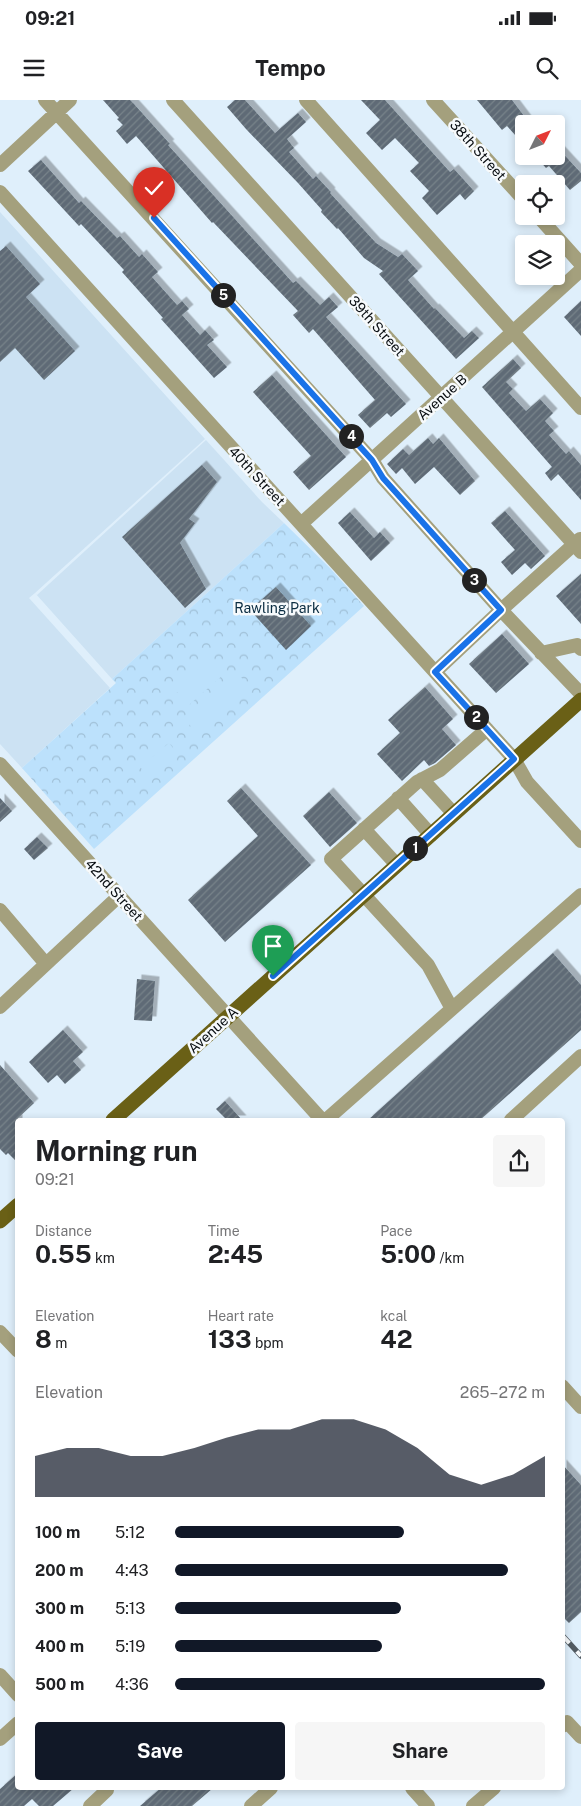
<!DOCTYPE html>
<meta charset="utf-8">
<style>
body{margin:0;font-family:"Public Sans",sans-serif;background:#f6f6f6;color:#202124;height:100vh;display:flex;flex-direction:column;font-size:19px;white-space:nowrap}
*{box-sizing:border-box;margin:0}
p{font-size:16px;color:#757577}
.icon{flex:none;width:28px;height:28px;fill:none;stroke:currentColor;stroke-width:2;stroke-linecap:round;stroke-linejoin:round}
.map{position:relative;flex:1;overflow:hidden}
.side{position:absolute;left:15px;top:1018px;width:550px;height:672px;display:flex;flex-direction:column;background:#fff;border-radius:5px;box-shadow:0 2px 8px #0003}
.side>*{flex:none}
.needle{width:32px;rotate:48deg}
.buttons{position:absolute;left:515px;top:15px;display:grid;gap:10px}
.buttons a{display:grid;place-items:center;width:50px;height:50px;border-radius:5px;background:#fff;box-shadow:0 2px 8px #0003;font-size:25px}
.pin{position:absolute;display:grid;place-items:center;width:42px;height:42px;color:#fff;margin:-51px -21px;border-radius:50% 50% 50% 0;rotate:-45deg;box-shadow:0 0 5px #0007}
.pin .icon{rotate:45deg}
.km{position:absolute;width:25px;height:25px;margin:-12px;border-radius:50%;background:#222;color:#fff;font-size:14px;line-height:25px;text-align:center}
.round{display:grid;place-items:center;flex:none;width:52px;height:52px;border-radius:5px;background:#f6f6f6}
.headline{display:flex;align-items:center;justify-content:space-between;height:85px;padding:0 20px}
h1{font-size:28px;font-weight:700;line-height:38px}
.metrics{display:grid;grid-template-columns:repeat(3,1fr);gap:8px;height:85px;padding:5px 20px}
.metrics div{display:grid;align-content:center}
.metrics b{font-size:25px;font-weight:700}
.metrics small{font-size:14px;font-weight:400}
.metrics p{font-size:14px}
.chart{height:140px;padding:10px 20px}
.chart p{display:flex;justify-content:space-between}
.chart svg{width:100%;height:90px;margin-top:5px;fill:#111827;opacity:.7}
.button{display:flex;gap:10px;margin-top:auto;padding:10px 20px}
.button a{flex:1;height:58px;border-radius:5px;background:#111827;color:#fff;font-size:20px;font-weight:700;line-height:58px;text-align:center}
.button a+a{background:#f6f6f6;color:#202124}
ul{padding:0 20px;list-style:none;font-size:16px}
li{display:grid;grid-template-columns:80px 60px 1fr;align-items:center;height:38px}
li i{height:12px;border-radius:6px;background:#111827}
.status{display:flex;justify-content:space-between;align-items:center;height:35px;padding:0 25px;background:#fff;direction:ltr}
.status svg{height:14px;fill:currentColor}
header{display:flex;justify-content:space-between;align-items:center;height:65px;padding:0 20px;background:#fff;font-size:22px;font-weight:700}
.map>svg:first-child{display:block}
.built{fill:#cce2f3}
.park{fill:url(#park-crowns)}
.pitch{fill:#bce1fc}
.building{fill:url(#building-hatch);filter:url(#shadow)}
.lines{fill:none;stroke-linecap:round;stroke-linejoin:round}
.minor{stroke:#a4a07d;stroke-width:14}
.major{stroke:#6a6016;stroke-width:15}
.rail-casing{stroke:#515a61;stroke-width:5.5}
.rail{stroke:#f7fafc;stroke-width:4;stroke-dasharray:11;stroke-linecap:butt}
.route-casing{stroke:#fff;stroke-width:10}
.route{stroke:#1a73e8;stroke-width:6}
.labels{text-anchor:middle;stroke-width:5;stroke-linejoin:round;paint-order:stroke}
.street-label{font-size:14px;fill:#080d11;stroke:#f7fafc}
.park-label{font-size:14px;fill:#0b2d42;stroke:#f7fafc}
</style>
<div class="status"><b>09:21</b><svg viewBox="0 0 49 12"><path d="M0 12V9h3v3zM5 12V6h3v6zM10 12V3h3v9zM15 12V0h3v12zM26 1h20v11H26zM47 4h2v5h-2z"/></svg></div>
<header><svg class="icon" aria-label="menu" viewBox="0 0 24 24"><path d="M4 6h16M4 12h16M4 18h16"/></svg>Tempo<svg class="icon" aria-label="search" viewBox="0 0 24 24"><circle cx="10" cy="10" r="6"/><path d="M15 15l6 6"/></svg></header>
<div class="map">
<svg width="581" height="1706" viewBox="0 0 581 1706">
<defs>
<pattern id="park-crowns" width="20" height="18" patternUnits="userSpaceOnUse" patternTransform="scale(1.25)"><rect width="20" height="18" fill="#bce1fc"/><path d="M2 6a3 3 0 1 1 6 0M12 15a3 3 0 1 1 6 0" fill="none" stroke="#a0c0d7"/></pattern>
<pattern id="building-hatch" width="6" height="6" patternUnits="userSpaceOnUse" patternTransform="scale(1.25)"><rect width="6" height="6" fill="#5e6b76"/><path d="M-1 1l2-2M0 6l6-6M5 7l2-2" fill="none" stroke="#78828a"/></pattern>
<filter id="shadow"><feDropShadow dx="4.5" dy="-4.5" stdDeviation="0" flood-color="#0004"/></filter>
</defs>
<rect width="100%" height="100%" fill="#dfeffb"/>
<path class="built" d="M0 112 205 339 35 493 37 495 206 340 262 402 284 423 112 579 35 493 29 498 110 588 22 668 0 644Z"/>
<path class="park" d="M284 423 330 468 364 506 94 749 22 668 116 583 112 579Z"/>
<path class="pitch" d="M209 559 223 575 189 605 175 590Z
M236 571 251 589 198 635 183 617Z
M169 643 179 655 151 679 140 667Z"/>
<path class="building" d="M103 0H130L134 4 170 44 168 45 293 183 296 181 320 205 329 197 338 207 326 217 406 304 391 317 387 313 370 328 358 315 375 300 313 229 309 233 293 215 298 211 213 122 212 123 136 36 127 44 116 31 123 25 117 19 119 18Z
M235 0H245L275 33 298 13 306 22 287 39 294 48 289 52 313 79 316 76 331 92 330 93 376 143 398 157 402 154 418 171 408 180 434 209 435 208 464 238 472 231 479 238 456 259 379 174 383 171 364 158 338 128 337 129 321 112 322 110 298 83 246 29 227 7Z
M361 0H385L450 72 454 69 474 91 465 100 460 94 437 115 422 98 429 91 410 71 419 63 395 38 382 50 366 33 380 20Z
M477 0H512L530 24H524V45L507 26 502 30Z
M556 46 581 73V81L570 90 549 66 546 68 535 56H556Z
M41 60 79 103 81 101 117 138 120 136 139 157 142 154 158 172 152 177 177 205 182 201 189 209 182 215 200 235 205 230 214 240 207 245 227 267 214 278 161 219 163 218 122 172 124 170 81 124 79 126 28 71Z
M6 146 40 184 26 197 75 251 44 280 15 248 0 262V151Z
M581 201V236L564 217Z
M513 259 521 268 506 282 513 289 509 293 526 311 540 299 553 313 545 321 554 331 549 335 566 354 569 351 581 365V400L558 374 551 381 545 373 552 367 482 287Z
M272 275 346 357 309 390 293 372 311 356 253 292Z
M428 338 433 344 439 338 475 381 460 395 434 367 415 384 402 368 396 374 387 364 403 349 409 355Z
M202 365 217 382 189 419 195 423 180 443 206 489 185 508 122 437Z
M505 411 545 456 531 469 525 463 512 475 501 462 515 450 491 423Z
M350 412 374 438 380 432 390 443 371 461 338 423Z
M581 474V524L556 496Z
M276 487 311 526 286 550 250 510Z
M502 534 529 564 496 593 469 564Z
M425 587 453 619 442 629 456 645 435 663 429 666 424 660 402 681 377 654 400 633 388 620Z
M241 688 311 765 225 842 188 800 258 736 227 701Z
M329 692 357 723 330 747 303 716Z
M0 698 12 711 0 722Z
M37 737 48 748 34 760 24 749Z
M553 853 581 885V930L480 1020H368Z
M137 879 155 881 152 921 134 920Z
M63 930 83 952 73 961 81 970 65 984 57 975 48 983 29 962Z
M0 965 34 1003 18 1018V1063L8 1053 6 1055 0 1049Z
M225 1001 242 1020H227L216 1009Z
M562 1364 581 1385V1512L569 1523 562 1516Z
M18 1673V1688H74L53 1706H39L32 1699 24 1706H0V1689Z
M161 1688H213L192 1706H140Z"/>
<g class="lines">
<path class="minor" d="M45 0 372 360 383 378 501 510 581 594
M173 0 581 452
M306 0 581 308
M433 0 524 100
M0 65 70 0
M0 92C171 281 343 469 514 659L527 682 581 741
M538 116 581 164
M301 424 581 170
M541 553 577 545 581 549
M435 572 501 510 580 439
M0 664 322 1020
M422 679 454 714
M398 698 431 735
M364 729 397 765
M0 810 46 864
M0 907 119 796
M452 909 428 865 331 759 417 682 440 670 487 629
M326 1020 581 795
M511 1020 581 956
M0 1232 18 1251
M562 1286 581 1307
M0 1575 18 1595
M562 1626 567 1622 581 1637
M0 1639 18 1623
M412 1688 428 1706
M90 1706 107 1690
M251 1706 271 1688
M473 1706 494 1688"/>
<path class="major" d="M113 1020 581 600
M0 1121 18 1105"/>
<defs>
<path id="rail" d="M562 1535 581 1556"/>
</defs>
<use href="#rail" class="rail-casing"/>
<use href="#rail" class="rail"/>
</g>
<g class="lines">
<defs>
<path id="route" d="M154 118 372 360 383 378 501 510 435 572 514 659 273 876"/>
</defs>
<use href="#route" class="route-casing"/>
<use href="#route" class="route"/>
</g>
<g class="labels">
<g class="street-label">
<text transform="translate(478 50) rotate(48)" y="5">38th Street</text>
<text transform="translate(377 226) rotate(48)" y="5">39th Street</text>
<text transform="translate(442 297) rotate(-42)" y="5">Avenue B</text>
<text transform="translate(257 376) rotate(47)" y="5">40th Street</text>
<text transform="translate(114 790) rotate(48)" y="5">42nd Street</text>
<text transform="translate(213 930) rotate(-42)" y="5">Avenue A</text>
</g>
<g class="park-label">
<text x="277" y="513">Rawling Park</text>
</g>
</g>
</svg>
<div class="buttons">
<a><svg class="needle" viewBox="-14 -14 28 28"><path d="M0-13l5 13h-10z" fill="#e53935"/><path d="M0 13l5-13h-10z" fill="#757577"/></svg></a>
<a><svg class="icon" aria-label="locate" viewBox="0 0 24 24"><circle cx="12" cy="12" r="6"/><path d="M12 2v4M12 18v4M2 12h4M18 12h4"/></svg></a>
<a><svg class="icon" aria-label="layers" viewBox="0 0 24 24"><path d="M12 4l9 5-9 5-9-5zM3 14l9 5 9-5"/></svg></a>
</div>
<div class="pin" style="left:273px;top:876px;background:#1e9e55"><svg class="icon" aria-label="arrive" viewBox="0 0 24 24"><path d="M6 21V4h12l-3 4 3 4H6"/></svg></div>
<div class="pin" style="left:154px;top:118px;background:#d93025"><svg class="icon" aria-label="check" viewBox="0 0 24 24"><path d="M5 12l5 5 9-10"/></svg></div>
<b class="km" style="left:415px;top:748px">1</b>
<b class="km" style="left:476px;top:617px">2</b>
<b class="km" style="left:474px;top:480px">3</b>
<b class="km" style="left:351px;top:336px">4</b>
<b class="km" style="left:223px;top:195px">5</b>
<section class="side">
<div class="headline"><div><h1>Morning run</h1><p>09:21</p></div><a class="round"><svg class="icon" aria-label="share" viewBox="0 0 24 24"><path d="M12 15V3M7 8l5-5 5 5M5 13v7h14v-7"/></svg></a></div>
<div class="metrics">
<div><p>Distance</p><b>0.55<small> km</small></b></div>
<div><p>Time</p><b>2:45</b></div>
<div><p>Pace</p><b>5:00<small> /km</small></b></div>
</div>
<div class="metrics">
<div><p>Elevation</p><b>8<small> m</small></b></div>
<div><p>Heart rate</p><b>133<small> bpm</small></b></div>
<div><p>kcal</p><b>42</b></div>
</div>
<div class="chart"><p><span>Elevation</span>265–272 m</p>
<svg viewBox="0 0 160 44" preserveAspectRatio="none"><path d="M0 44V24L10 20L20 20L30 24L40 24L50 20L60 15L70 11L80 11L90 6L100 6L110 11L120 20L130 33L140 38L150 33L160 24V44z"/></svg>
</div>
<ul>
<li><b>100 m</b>5:12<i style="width:62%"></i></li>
<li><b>200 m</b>4:43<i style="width:90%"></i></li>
<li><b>300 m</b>5:13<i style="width:61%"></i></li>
<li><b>400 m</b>5:19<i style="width:56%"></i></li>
<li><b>500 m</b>4:36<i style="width:100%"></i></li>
</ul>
<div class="button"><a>Save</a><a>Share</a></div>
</section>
</div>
